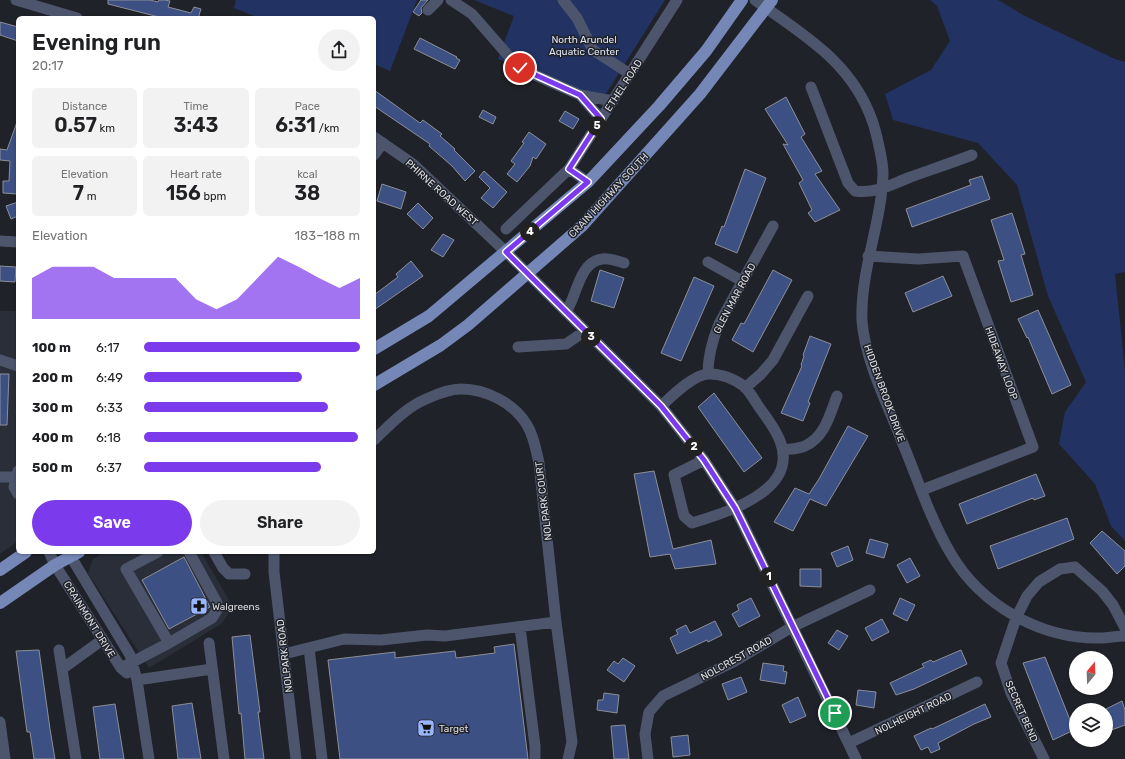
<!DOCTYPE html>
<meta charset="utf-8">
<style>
body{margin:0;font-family:Rubik,sans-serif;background:#f2f2f2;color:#202124;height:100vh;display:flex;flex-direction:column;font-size:15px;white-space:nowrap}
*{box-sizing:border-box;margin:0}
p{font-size:13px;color:#757577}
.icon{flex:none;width:22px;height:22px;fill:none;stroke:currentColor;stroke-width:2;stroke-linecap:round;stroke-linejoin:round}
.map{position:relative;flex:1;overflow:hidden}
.drawer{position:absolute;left:16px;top:16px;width:360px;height:538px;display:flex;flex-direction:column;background:#fff;border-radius:6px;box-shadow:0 1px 3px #0004}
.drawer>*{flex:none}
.needle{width:26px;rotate:19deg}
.controls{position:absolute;left:1069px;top:651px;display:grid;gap:8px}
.controls a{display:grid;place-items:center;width:44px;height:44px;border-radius:50%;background:#fff;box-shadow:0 1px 3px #0004;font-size:20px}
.pin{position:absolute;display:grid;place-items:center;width:34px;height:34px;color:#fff;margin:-17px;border:2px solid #fff;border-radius:50%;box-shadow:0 1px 4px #0007}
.km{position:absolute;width:20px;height:20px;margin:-10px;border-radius:50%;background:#222;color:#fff;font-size:11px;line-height:20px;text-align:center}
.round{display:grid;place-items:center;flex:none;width:42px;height:42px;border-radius:21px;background:#f2f2f2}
.head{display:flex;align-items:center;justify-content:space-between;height:68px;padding:0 16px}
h1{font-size:22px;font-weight:600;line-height:30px}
.metrics{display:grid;grid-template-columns:repeat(3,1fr);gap:6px;height:68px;padding:4px 16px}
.metrics div{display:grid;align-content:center;border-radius:6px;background:#f2f2f2;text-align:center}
.metrics b{font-size:20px;font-weight:600}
.metrics small{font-size:11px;font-weight:400}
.metrics p{font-size:11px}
.chart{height:112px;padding:8px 16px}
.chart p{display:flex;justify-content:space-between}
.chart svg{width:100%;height:72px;margin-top:4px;fill:#7c3aed;opacity:.7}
.action{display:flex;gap:8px;margin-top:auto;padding:8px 16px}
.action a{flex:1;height:46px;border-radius:24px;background:#7c3aed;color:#fff;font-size:16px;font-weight:600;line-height:46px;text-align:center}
.action a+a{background:#f2f2f2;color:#202124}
ul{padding:0 16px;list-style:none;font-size:13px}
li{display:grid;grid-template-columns:64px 48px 1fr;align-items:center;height:30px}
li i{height:10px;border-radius:5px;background:#7c3aed}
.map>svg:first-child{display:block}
.built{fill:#292e38}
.green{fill:#223363}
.building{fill:#3d5083;stroke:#8c8f97}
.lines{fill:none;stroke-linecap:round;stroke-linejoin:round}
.minor{stroke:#4c556c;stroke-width:11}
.major{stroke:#7487b6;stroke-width:12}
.route-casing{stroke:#fff;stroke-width:8}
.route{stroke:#7c3aed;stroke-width:5}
.labels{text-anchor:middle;stroke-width:3;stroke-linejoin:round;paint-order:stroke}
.park-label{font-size:10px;fill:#dbe2f2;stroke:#202229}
.street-label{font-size:10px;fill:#dddee3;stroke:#202229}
.poi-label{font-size:10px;fill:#dddee3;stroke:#202229;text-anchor:start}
</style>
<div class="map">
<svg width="1125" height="759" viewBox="0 0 1125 759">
<rect width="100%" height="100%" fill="#202229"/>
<path class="built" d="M0 311H18V541L0 554Z
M105 552H201L233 607 221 624 149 668 88 573 93 559Z"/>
<path class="green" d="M234 0H417L390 71 374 64V18H259L234 8 236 1Z
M474 0H665L602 100 498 59 514 16Z
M930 0H998L1025 16 1115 59 1125 62V272L1115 274 1125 371V541L1111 526 1095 484 1059 444 1065 412 1086 382 1048 296 1017 185 978 143 893 120 885 94 931 70 950 41 937 6Z"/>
<path class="building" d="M108 0H150L158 2 159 0H165L170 1 168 7 191 13 194 7 201 9 199 15 200 18H163L108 4Z
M421 0H428L421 8 422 13 419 16 413 12Z
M0 22 18 27V41L0 35Z
M420 38 457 57 456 58 460 60 455 69 414 49Z
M374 90 420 123 423 120 442 134 440 136 455 149 454 150 475 171 465 181 452 166 429 146 430 144 374 106Z
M786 97 805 134 801 137 822 171 815 174 840 210 815 222 808 213 812 210 799 183 803 180 783 144 788 145 765 109Z
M483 110 496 117 493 124 479 117Z
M565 111 579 119 573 129 559 121Z
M17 122 18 194 3 193V181H9L10 161 0 160V149L7 150Z
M529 132 546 144 536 159 533 157 530 166 517 182 507 174 515 164 511 161 524 143 522 142Z
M745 169 766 178 737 253 715 244 722 226 724 227Z
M484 171 507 192 493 208 481 198 490 188 479 177Z
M982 176 990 199 912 227 906 209 971 185 969 180Z
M382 184 406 192 401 209 377 201Z
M18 202V216L11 219 6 206Z
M418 203 433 218 423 229 407 214Z
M1012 213 1025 254 1021 255 1033 295 1011 302 998 261 1004 260 991 220Z
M443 234 454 240 443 257 431 250Z
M411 261 423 276 374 310V295L398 277 396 274Z
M0 266 16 267 15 282 0 281Z
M600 270 624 278 614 308 591 301Z
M773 270 792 280 753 352 732 340 741 323 744 324Z
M943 276 952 296 913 312 905 293Z
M694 277 714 286 681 361 661 353Z
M1038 310 1071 385 1052 394 1028 337 1027 338 1018 319Z
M810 336 831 344 808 402 810 403 803 421 781 413 802 366 801 365 804 356 803 355Z
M0 374H9L7 425H0Z
M714 393 762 458 744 472 698 407Z
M848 426 868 436 826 506 810 499 793 531 774 522 795 488 809 494 819 479Z
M654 471 673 549 711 540 716 564 675 569 670 554 650 557 634 474Z
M1036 474 1045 496 1034 500 1033 498 967 524 959 504Z
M1067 518 1074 539 998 569 990 546Z
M1102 531 1125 551V566L1117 574 1090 543Z
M870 539 888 544 884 558 866 553Z
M848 546 853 560 837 567 831 553Z
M184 557 210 607 169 629 142 580Z
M910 558 920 576 907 583 897 565Z
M800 569H821V587L800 586Z
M751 598 760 616 739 627 732 614 739 610 737 605Z
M900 598 915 605 907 621 893 614Z
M882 619 889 632 872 641 865 628Z
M715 621 722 635 708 642 707 640 677 654 670 638 678 634 676 630 686 625 690 633Z
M837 630 848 636 839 650 828 643Z
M250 635 260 712H258L264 759H245L241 713 239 714 232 637Z
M514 644 528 759H340L328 660 395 652V658L455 651 456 658 495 653 494 647Z
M39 650 50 729 55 759H34L30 732H27L16 651Z
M961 650 967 664 914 689 896 695 890 683 924 667 922 664 931 660 933 662Z
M1045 657 1074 730 1053 740 1023 663Z
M623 658 635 666 624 682 607 670 614 661 618 664Z
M763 663 784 666 783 671 787 672 785 684 760 680Z
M741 677 747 692 728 700 722 684Z
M858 690 876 692 874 708 856 705Z
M604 693 619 695 617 713 597 710 598 700H603Z
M798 697 806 716 790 723 782 705Z
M1122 701 1125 710V725L1106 732V709Z
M192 703 201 759H178L172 706Z
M115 704 124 759H100L93 707Z
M985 704 991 717 974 724 938 743 940 749 931 753 928 747 921 750 914 736 931 728 932 729Z
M625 725 629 759H614L611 726Z
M688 735 690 755 673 757 671 737Z"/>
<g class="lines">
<path class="minor" d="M16 0 77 18
M451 0 472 14 519 68 580 95 613 101
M563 0 577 18 593 50 630 74
M755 0C803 35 851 61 872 120 876 131 883 161 883 173 882 223 860 270 862 321 865 360 887 403 901 439 917 477 930 519 951 554 981 605 1040 639 1100 638 1108 638 1117 636 1125 636
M428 10 438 0
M811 87 848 183 855 191C875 194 890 185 908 178 930 170 951 163 972 155
M580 95 601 119
M374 137 413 164 506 252 661 406 704 460 735 508 743 524 856 759
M374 155 383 143
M569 169 588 182
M506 229 569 169 677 0
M0 241 18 242
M868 256 918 259 963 256 1033 447 922 490
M708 262 742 281
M566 312C577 296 579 262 602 259 608 258 618 261 624 263
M518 347 566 344 585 331
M0 360 18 366
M708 374C708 355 712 341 719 324L773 226
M745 388 761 374 773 360 808 296
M661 406C672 396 693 375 708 374 720 373 735 379 745 387 750 392 755 401 759 407 773 426 793 451 778 476 763 501 719 515 692 523L684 516 674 475 704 460
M374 440C390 425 405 408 426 399 437 394 449 389 461 389 486 389 514 403 527 425 534 436 536 450 539 463L556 622 572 742 568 759
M783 450C790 449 799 449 805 446 825 437 830 414 837 396
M18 471 14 487 18 494
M0 477H18
M49 552 55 565 121 668 127 673
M68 552 130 655 137 680 149 759
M214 552 223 568 229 574H245
M274 552V572L296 759
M520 627 535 746V759
M169 643 212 618 217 610V603L189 552
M209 643 224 759
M309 648 322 759
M59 650 76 759
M284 654 344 639 381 640 427 635 445 636 556 622
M121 668 169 643 126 569 158 552
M62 669 102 640
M137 680 212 669
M0 722 5 759
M849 743 977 682
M648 759 645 734 649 712 663 696 735 661 792 627 870 590
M1044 759 1011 693 1001 663 1016 618 1027 596 1039 582 1060 569 1075 567 1102 591 1113 605 1125 628"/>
<path class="major" d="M374 349 429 316 588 182 659 106 706 51 742 0
M374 385 441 345 468 325 582 226 700 94 772 0
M0 570 26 552
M0 603 55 565 79 552"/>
</g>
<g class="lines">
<defs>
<path id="route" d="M520 68 580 95 601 119 569 169 588 182 506 252 661 406 704 460 735 508 743 524 835 713"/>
</defs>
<use href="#route" class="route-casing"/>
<use href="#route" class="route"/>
</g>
<defs>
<symbol id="pharmacy-square" viewBox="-11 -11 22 22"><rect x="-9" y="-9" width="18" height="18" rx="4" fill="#99b5fd" stroke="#202229"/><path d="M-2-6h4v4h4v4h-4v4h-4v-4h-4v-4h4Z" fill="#111"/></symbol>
<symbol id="supermarket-square" viewBox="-11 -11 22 22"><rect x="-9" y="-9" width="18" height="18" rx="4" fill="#99b5fd" stroke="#202229"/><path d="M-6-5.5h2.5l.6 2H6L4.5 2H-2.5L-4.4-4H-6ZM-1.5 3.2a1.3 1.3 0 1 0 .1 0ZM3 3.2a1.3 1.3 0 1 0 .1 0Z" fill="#111"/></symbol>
</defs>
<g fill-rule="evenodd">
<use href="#pharmacy-square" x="189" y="596" width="20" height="20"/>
<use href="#supermarket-square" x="416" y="718" width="20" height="20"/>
</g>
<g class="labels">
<g class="park-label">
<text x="584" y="43">North Arundel<tspan x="584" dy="12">Aquatic Center</tspan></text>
</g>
<g class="street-label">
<text transform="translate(623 85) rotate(-57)" y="4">ETHEL ROAD</text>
<text transform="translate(442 192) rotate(42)" y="4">PHIRNE ROAD WEST</text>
<text transform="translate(608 195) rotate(-47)" y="4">CRAIN HIGHWAY SOUTH</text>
<text transform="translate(734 298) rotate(-62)" y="4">GLEN MAR ROAD</text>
<text transform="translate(1002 363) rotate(70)" y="4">HIDEAWAY LOOP</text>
<text transform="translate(885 393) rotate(70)" y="4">HIDDEN BROOK DRIVE</text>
<text transform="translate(543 501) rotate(-97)" y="4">NOLPARK COURT</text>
<text transform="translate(90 619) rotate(58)" y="4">CRAINMONT DRIVE</text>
<text transform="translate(284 656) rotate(-97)" y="4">NOLPARK ROAD</text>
<text transform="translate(736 658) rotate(-29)" y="4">NOLCREST ROAD</text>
<text transform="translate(1022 711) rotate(66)" y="4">SECRET BEND</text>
<text transform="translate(913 713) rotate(-26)" y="4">NOLHEIGHT ROAD</text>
</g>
<g class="poi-label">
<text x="212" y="610">Walgreens</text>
<text x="439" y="732">Target</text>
</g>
</g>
</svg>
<div class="controls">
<a><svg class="needle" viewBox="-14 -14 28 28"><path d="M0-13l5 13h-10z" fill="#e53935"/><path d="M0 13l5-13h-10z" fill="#757577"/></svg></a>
<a><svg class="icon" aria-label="layers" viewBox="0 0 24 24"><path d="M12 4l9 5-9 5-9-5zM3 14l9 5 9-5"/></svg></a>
</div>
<div class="pin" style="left:835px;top:713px;background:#1e9e55"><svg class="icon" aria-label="arrive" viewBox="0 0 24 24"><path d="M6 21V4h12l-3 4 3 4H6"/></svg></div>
<div class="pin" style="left:520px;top:68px;background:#d93025"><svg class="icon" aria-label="check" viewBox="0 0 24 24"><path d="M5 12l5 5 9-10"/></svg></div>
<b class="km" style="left:769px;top:577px">1</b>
<b class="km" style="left:694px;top:447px">2</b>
<b class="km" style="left:591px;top:337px">3</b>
<b class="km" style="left:530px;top:232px">4</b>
<b class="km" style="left:597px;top:126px">5</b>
<section class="drawer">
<div class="head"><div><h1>Evening run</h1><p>20:17</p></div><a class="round"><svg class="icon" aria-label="share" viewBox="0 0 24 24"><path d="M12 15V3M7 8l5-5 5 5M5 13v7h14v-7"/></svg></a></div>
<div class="metrics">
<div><p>Distance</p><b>0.57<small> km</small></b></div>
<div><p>Time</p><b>3:43</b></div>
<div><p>Pace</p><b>6:31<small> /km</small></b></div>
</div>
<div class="metrics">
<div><p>Elevation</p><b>7<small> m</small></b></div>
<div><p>Heart rate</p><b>156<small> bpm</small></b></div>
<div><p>kcal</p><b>38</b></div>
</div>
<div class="chart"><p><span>Elevation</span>183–188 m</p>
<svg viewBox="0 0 160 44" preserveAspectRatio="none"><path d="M0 44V19L10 12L20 12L30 12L40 19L50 19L60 19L70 19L80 32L90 38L100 32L110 19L120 6L130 12L140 19L150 25L160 19V44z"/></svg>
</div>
<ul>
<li><b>100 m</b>6:17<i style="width:100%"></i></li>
<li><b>200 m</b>6:49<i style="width:73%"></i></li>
<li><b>300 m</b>6:33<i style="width:85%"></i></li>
<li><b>400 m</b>6:18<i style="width:99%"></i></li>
<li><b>500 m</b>6:37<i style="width:82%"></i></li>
</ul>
<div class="action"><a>Save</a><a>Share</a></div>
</section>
</div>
